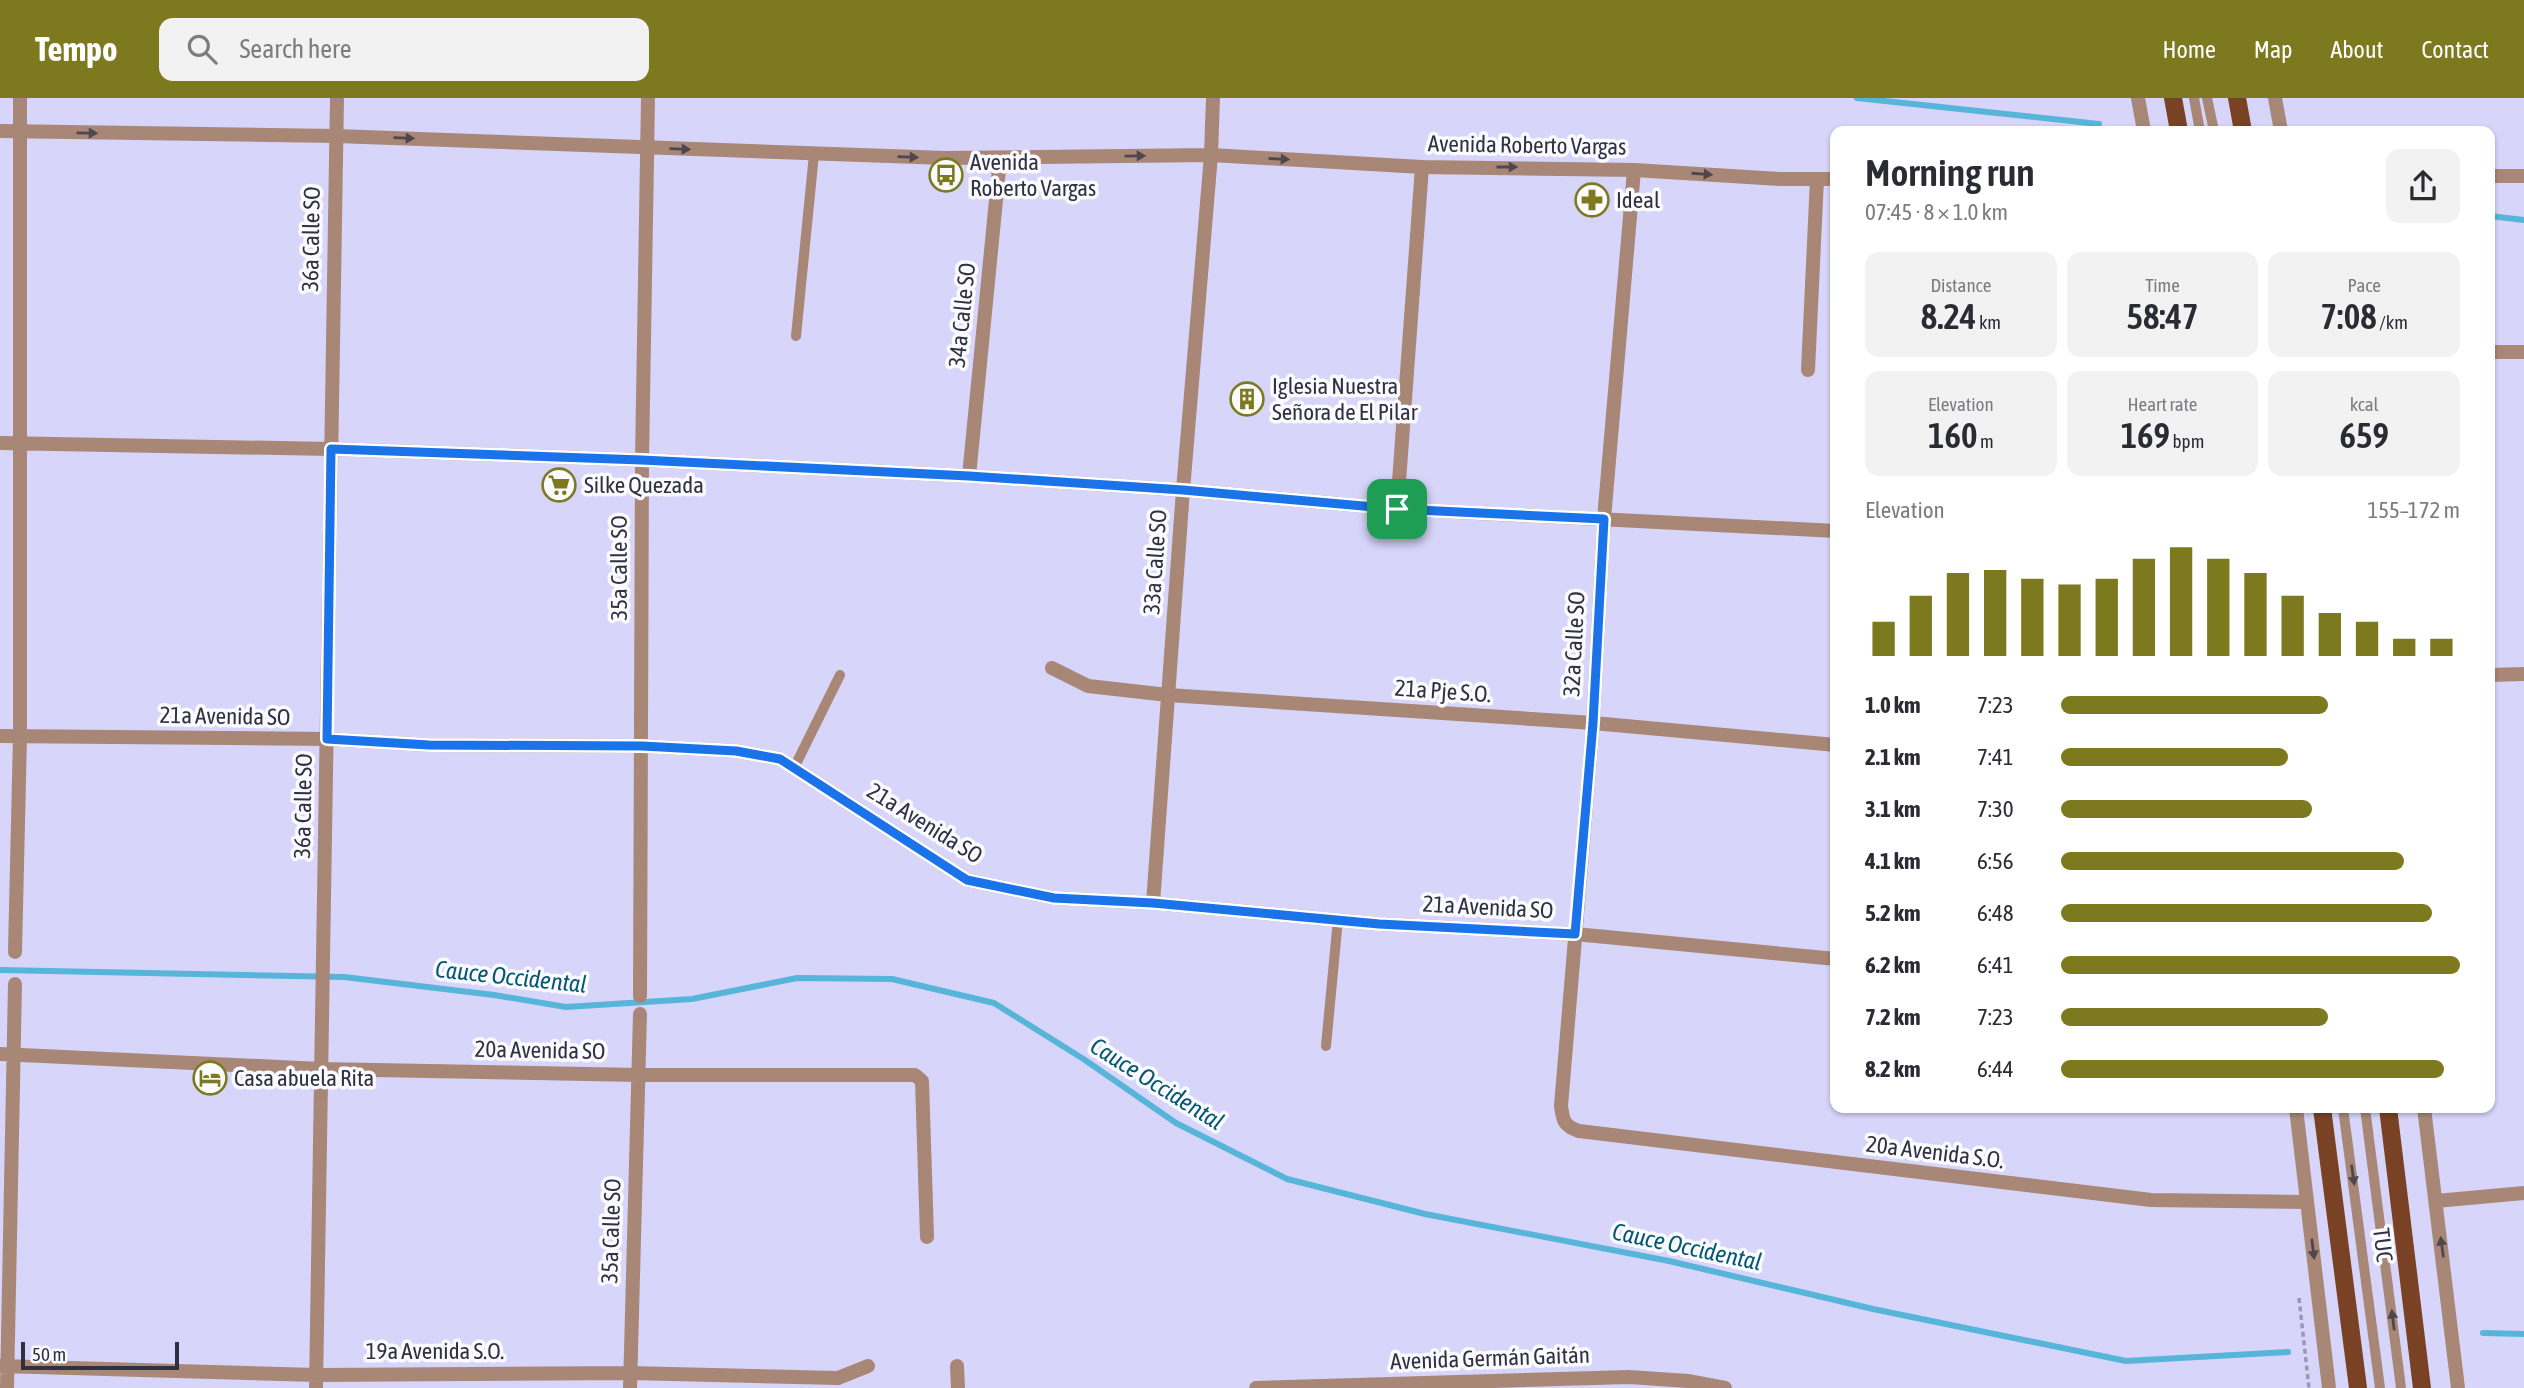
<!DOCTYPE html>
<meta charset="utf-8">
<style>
body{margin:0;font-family:"Asap Condensed",sans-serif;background:#f2f2f3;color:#2b2b33;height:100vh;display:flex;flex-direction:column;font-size:26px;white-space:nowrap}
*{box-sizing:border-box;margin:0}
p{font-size:23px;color:#7c7c81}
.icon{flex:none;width:38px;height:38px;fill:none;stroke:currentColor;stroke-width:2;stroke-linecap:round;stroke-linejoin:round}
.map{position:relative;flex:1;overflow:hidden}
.sheet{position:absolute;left:1830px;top:28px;width:665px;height:987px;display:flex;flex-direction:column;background:#fff;border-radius:14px;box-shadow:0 2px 5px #0004}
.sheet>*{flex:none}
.scale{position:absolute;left:21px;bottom:18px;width:158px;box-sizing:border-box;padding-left:7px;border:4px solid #313041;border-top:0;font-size:19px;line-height:24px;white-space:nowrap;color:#313041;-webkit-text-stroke:5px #fafaff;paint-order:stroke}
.pin{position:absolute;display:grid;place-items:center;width:60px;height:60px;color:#fff;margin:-30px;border-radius:14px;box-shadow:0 4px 10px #0006}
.round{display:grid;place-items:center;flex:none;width:74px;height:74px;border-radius:14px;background:#f2f2f3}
.head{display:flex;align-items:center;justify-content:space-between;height:119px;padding:0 35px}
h1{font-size:38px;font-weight:600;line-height:52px}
.stats{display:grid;grid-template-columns:repeat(3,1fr);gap:10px;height:119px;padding:7px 35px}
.stats div{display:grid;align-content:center;border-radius:14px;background:#f2f2f3;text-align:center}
.stats b{font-size:35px;font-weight:600}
.stats small{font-size:19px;font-weight:400}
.stats p{font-size:19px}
.chart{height:196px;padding:14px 35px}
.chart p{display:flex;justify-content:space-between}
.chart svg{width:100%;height:126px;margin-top:7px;stroke:#7d791f;stroke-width:6}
ul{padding:0 35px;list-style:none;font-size:23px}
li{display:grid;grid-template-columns:112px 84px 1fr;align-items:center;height:52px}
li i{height:18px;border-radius:9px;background:#7d791f}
header{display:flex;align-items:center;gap:42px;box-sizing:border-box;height:98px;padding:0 35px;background:#7d791f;color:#fff}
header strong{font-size:33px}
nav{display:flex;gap:38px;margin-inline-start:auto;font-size:24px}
.search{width:490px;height:63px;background:#f2f2f3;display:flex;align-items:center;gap:18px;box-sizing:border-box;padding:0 24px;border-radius:14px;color:#7c7c81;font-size:26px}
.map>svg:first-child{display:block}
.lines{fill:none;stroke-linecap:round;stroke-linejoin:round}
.stream{stroke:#57b5da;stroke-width:6}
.path{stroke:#9a98b5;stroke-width:3.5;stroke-dasharray:5 3.5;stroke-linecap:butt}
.service{stroke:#a88777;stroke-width:10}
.minor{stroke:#a88777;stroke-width:14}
.tertiary{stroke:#a88777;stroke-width:14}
.primary{stroke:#7a4225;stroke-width:18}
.oneway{fill:#4f464e}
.route-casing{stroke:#fff;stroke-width:14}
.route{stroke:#1a73e8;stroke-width:9}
.labels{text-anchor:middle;stroke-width:7;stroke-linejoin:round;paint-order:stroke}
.street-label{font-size:23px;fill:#313041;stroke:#fafaff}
.poi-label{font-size:23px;fill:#313041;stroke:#fafaff;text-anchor:start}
.water-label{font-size:24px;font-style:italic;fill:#055770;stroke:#fafaff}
</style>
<header>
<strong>Tempo</strong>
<div class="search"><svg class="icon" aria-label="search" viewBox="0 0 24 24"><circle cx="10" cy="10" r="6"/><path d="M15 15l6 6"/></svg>Search here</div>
<nav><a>Home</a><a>Map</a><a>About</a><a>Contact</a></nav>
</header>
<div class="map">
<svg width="2524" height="1290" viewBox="0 0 2524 1290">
<rect width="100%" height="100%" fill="#d7d5fa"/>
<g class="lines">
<path class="stream" d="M1857 0 2099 26
M2490 118 2524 122
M0 872 344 879 494 897 566 909 692 901 797 880 892 881 994 905 1085 962 1176 1025 1287 1081 1425 1116 1669 1163 1873 1211 2126 1263 2288 1254
M2483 1235 2524 1236"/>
<path class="path" d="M2299 1200 2309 1290"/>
<path class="service" d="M2194 0 2200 33
M2207 0 2214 33
M796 238 814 56
M794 670 840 577
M1326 948 1338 821
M2343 1010 2380 1290
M2365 1010 2401 1290"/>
<path class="minor" d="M1634 72 1604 421 1593 625 1561 1008C1563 1023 1564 1028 1579 1033L2151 1102 2307 1104
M2490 254H2524
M1808 272 1817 81
M0 345 331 351 642 362 969 378 1183 392 1397 411 1836 433
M969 378 1000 61
M1397 411 1422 69
M1052 570 1088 588 1168 597 1593 625 1836 647
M2490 577 2524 576
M0 638 327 641 429 647 642 648 736 653 780 661 967 782 1054 800 1153 805 1379 826 1575 836 1836 861
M1153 805 1183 392 1211 57
M15 854 20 638V0
M640 898 642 362 648 0
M0 956 321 971 639 977H915L922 983 927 1139
M2436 1103 2524 1095
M0 1268 316 1277 630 1275 838 1280 868 1268
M957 1268 958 1290
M7 1290 15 886
M316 1290 337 0
M630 1290 640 916
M1256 1290 1629 1279 1688 1283 1725 1290"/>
<path class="tertiary" d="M2138 0 2144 33
M2275 0 2281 33
M0 33 336 38 945 60 1211 57 1422 69 1634 72 1780 81H1836
M1211 57 1213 0
M2490 78H2524
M2296 1010 2329 1290
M2424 1010 2458 1290"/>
<path class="primary" d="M2173 0 2179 33
M2237 0 2243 33
M2322 1010 2358 1290
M2388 1010 2422 1290"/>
</g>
<defs><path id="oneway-solid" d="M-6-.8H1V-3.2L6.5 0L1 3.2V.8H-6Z" transform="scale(1.75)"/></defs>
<g class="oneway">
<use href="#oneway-solid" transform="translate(87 35) rotate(1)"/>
<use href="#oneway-solid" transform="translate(404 40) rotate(2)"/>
<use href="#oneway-solid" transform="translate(680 51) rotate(2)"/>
<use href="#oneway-solid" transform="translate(1135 58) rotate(-1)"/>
<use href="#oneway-solid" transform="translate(908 59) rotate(2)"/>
<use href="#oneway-solid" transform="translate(1279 61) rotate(3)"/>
<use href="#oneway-solid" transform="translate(1507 69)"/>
<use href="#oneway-solid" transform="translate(1702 76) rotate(4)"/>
<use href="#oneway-solid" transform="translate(2353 1077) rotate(82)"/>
<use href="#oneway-solid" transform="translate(2442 1149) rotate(-98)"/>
<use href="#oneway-solid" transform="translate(2313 1151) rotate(83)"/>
<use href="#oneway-solid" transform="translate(2393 1222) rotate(-97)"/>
</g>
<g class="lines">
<defs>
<path id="route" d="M331 351 642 362 969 378 1183 392 1397 411 1604 421 1593 625 1575 836 1379 826 1153 805 1054 800 967 782 780 661 736 653 642 648 429 647 327 641Z"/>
</defs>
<use href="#route" class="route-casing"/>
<use href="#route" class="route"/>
</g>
<defs>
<symbol id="bus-ring" viewBox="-11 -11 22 22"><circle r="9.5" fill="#fafaff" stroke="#7d791f" stroke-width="1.5"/><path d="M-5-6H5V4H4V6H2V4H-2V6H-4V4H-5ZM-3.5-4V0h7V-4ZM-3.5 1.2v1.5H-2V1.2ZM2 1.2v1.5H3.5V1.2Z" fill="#7d791f"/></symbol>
<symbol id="pharmacy-ring" viewBox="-11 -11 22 22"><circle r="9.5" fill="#fafaff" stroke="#7d791f" stroke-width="1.5"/><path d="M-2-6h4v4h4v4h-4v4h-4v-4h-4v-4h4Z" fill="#7d791f"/></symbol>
<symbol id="building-ring" viewBox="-11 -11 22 22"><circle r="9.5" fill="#fafaff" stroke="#7d791f" stroke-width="1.5"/><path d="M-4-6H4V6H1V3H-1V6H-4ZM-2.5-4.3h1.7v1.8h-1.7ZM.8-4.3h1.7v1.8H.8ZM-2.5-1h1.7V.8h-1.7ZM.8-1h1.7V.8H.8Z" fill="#7d791f"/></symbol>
<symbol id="supermarket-ring" viewBox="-11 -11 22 22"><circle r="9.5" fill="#fafaff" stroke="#7d791f" stroke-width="1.5"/><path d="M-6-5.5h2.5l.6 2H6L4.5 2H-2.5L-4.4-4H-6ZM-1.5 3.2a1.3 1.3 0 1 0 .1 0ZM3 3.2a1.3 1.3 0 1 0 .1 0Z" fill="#7d791f"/></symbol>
<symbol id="hotel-ring" viewBox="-11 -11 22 22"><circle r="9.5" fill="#fafaff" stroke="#7d791f" stroke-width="1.5"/><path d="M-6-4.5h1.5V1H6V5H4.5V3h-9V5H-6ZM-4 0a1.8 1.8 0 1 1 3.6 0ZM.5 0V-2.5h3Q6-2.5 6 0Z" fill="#7d791f"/></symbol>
</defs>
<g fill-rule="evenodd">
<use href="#bus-ring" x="927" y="58" width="38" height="38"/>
<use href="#pharmacy-ring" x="1573" y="83" width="38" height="38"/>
<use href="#building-ring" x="1228" y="282" width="38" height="38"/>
<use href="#supermarket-ring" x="540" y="368" width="38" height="38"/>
<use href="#hotel-ring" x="191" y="961" width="38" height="38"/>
</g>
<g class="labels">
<g class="street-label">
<text transform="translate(1527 47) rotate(1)" y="8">Avenida Roberto Vargas</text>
<text transform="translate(311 141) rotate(-89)" y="8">36a Calle SO</text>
<text transform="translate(962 217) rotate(-84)" y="8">34a Calle SO</text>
<text transform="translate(1155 464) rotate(-86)" y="8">33a Calle SO</text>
<text transform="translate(619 470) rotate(-90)" y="8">35a Calle SO</text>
<text transform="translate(1574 546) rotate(-87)" y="8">32a Calle SO</text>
<text transform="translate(1443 593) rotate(4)" y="8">21a Pje S.O.</text>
<text transform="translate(225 618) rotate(1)" y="8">21a Avenida SO</text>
<text transform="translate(303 708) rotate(-89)" y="8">36a Calle SO</text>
<text transform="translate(925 725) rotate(32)" y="8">21a Avenida SO</text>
<text transform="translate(1488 809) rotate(3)" y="8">21a Avenida SO</text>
<text transform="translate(540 952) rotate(1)" y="8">20a Avenida SO</text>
<text transform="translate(1935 1054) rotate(7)" y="8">20a Avenida S.O.</text>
<text transform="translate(611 1133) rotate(-88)" y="8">35a Calle SO</text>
<text transform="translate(2383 1147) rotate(83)" y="8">TUC</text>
<text x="435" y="1261">19a Avenida S.O.</text>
<text transform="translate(1490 1260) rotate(-2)" y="8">Avenida Germán Gaitán</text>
</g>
<g class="poi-label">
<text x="970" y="72">Avenida<tspan x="970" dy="26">Roberto Vargas</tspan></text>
<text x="1616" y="110">Ideal</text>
<text x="1272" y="296">Iglesia Nuestra<tspan x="1272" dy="26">Señora de El Pilar</tspan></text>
<text x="584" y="395">Silke Quezada</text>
<text x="234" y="988">Casa abuela Rita</text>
</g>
<g class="water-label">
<text transform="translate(511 879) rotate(6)" y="8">Cauce Occidental</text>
<text transform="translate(1157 986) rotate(32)" y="8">Cauce Occidental</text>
<text transform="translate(1687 1149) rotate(12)" y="8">Cauce Occidental</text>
</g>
</g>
</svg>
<div class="scale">50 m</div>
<div class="pin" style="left:1397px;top:411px;background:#1e9e55"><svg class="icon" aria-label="arrive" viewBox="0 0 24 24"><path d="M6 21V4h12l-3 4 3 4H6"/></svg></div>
<section class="sheet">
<div class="head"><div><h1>Morning run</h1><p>07:45 · 8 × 1.0 km</p></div><a class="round"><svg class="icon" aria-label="share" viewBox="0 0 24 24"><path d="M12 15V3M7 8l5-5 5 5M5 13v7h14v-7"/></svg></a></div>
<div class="stats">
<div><p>Distance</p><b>8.24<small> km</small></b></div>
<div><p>Time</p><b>58:47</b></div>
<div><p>Pace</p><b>7:08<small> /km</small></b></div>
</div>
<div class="stats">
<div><p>Elevation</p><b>160<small> m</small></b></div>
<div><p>Heart rate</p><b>169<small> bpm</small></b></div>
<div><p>kcal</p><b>659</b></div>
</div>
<div class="chart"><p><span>Elevation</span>155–172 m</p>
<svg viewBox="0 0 160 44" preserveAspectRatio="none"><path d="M5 44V32M15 44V23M25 44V15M35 44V14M45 44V17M55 44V19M65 44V17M75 44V10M85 44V6M95 44V10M105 44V15M115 44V23M125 44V29M135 44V32M145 44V38M155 44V38"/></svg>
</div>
<ul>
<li><b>1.0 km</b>7:23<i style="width:67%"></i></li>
<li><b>2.1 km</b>7:41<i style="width:57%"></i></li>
<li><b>3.1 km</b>7:30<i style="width:63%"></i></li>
<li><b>4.1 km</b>6:56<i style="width:86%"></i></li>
<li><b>5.2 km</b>6:48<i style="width:93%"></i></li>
<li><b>6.2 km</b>6:41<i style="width:100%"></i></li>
<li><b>7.2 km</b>7:23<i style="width:67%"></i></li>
<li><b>8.2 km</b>6:44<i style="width:96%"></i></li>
</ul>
</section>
</div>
